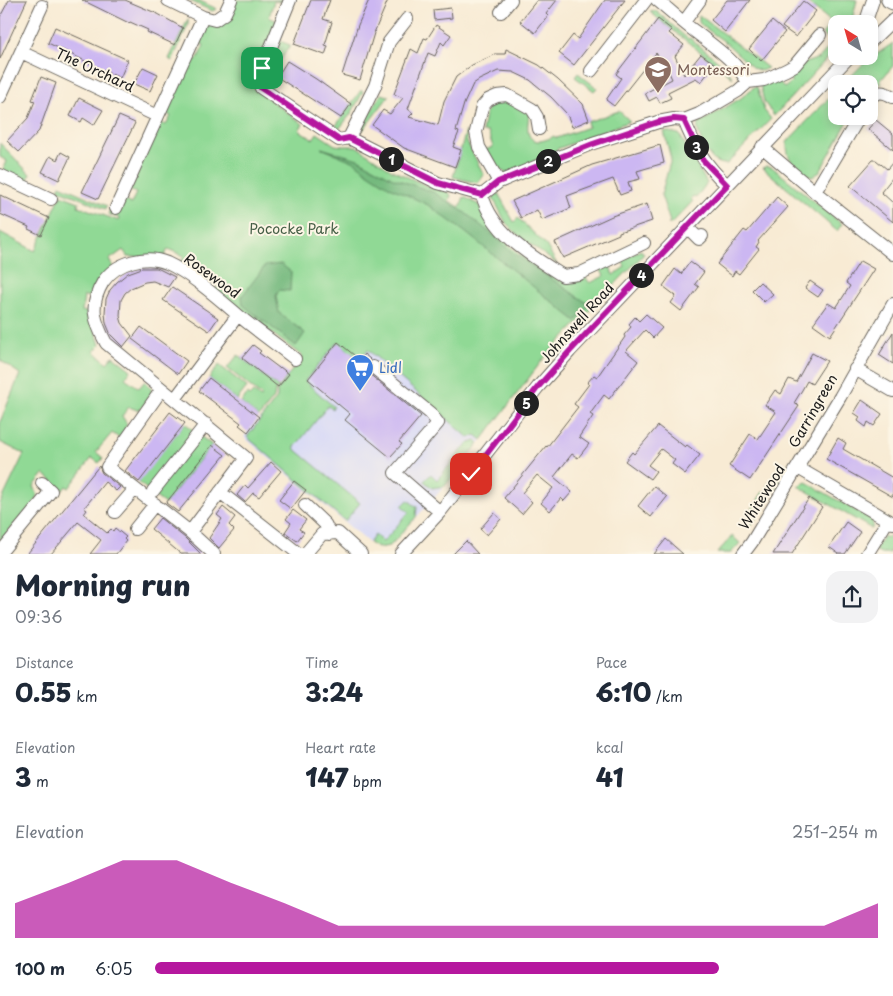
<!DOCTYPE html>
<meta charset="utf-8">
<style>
body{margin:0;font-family:"Playpen Sans",sans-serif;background:#f2f2f3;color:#1f2937;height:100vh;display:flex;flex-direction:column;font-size:19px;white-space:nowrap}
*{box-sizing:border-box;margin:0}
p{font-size:16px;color:#747a83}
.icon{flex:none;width:28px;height:28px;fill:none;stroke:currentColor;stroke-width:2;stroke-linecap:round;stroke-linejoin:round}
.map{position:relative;height:554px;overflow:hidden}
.sheet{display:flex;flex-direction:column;background:#fff;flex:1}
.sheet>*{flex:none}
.needle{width:32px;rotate:323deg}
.fabs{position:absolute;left:828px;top:15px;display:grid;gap:10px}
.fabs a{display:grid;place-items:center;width:50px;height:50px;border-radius:10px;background:#fff;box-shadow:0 2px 12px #0003;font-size:25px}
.pin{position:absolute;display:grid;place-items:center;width:42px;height:42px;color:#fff;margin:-21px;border-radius:10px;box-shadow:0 2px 8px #0006}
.km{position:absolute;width:25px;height:25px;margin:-12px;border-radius:50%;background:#222;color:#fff;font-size:14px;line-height:25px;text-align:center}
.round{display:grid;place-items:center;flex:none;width:52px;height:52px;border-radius:15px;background:#f2f2f3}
.summary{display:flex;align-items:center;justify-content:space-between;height:85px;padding:0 15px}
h1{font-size:28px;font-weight:800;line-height:38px}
.metrics{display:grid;grid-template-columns:repeat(3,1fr);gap:8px;height:85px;padding:5px 15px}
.metrics div{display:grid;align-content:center}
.metrics b{font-size:25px;font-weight:800}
.metrics small{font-size:14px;font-weight:400}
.metrics p{font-size:14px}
.chart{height:140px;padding:10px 15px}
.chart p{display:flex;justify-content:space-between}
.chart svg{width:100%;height:90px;margin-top:5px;fill:#b5179e;opacity:.7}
ul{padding:0 15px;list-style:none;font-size:16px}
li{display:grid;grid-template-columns:80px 60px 1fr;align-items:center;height:38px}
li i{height:12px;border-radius:6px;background:#b5179e}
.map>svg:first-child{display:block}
.built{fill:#d6d8f8}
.green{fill:#90d995;stroke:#567a58}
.forest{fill:#74b97e;stroke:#486a4d}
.building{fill:#ccb7f2}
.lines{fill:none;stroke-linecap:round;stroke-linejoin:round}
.minor-casing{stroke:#69645c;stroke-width:14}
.major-casing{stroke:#69645c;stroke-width:17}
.minor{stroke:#fff;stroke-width:12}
.major{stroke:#fff;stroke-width:15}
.route-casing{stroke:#fff;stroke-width:10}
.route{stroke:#b5179e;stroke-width:6}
.labels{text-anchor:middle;stroke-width:4;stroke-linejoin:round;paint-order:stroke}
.street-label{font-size:14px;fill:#1c1c1c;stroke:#fcf5e5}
.education-label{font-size:14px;fill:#785e54;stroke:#fcf5e5;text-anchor:start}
.park-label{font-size:14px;fill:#455e46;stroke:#fcf5e5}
.shop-label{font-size:14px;fill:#366cbe;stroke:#fcf5e5;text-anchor:start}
</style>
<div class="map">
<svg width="893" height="554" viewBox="0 0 893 554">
<rect width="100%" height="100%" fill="#fcf5e5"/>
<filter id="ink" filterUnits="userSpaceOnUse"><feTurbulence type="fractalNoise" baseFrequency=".02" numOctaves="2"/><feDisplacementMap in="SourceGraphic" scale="10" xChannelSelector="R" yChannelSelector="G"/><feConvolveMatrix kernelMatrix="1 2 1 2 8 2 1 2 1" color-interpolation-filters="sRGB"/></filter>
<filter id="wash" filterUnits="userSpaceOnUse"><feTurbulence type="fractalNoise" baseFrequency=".0096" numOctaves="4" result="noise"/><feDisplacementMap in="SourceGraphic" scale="20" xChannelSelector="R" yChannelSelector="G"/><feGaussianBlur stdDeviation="1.12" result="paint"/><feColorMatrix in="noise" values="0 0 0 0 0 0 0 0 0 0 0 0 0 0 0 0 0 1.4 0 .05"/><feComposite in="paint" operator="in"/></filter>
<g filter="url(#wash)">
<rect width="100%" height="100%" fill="#f8ebd4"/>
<path class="built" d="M341 310 482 440 445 486 390 546 378 548 369 543 244 437 276 400 277 390Z"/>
<path class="green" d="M188 0H198L217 9 212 11Z
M237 0H284L283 2 274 1 269 17 277 21 258 91 303 124 299 130 313 139 317 133 335 145 343 146H356L392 170 425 185 448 192 451 195 449 201 460 207 464 197 479 205 486 214 491 227 517 253 560 281H575L585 277 590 283 604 276 600 268 610 266 613 275 625 267 622 259 641 250 644 254 544 358 482 440 476 435 469 438 368 350 360 360 338 342 305 381 334 407 332 409 328 406 294 448 360 503 345 521 247 437 277 398V391L302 356 215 290 220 283 206 273 202 280 181 264 184 256 168 249 164 257H128L123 250 109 260 113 267 93 297 84 296 82 311 90 313 100 345 94 351 107 363 113 356 131 370 125 378 139 388 145 381 151 388 152 393 141 409 137 410 129 407 122 416 127 424 124 431 119 438 112 433 96 452 103 458 99 463 92 458 69 488 66 486 63 490 44 474 34 486 38 496 36 501 0 541V504L24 454 0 442V422L20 374 0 360V232L35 251 61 195 79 202 78 206 119 221 120 218 108 214 111 208 125 201 131 204 136 193 130 190 159 122 166 125 171 116 164 112 189 56 197 60 204 45 196 41 204 23C225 28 229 16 237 0Z
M805 0H857L851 24H836V49L774 116 764 102 760 84 777 78 784 88 792 82 788 76 805 63 819 58 833 43 822 34 831 24 830 21Z
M656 11 688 39 690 38 722 64 733 78 650 12Z
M699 15 768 68 761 71 753 68 725 42 701 25 699 22Z
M188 19V25L172 61 169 59Z
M280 41 290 45 268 81 266 76Z
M893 43V66L880 81 882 84 876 83 869 87V84H843L864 63Z
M578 73 597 88 594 91 575 77Z
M754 87H757L764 110 771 119 727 164C723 164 719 164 715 161 708 156 695 133 698 124L741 98Z
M361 90 363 92 351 114 339 129 335 127Z
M836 91V116H851L820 171 813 177C796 172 786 159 787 142Z
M381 94 389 96 362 131 361 129Z
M502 100 514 103 529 114C528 123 524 141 539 141 543 141 547 139 551 138L553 136 557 138 588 127 587 122 619 111 630 121 557 149 555 152 507 173 500 170 485 150 493 147 488 132H482C485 116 484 104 502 100Z
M466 131 467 142 484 175 477 183 453 177Z
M664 131 679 134 707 183 696 198 693 196 691 199 693 201 671 224H668L670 222 661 195 671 159Z
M0 143 30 174 27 182 3 171 7 161 0 157Z
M766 166 772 167 842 224 837 231 763 168Z
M60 185 107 206 105 209 58 189Z
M498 193 514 222 518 218 546 245 557 264 519 236 506 223 493 198Z
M238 355 278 387 275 391 274 398 259 417 241 403 247 394 249 396 253 392 261 398 262 396 227 368Z
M219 365 247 387 237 400 209 378Z
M185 423 195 432 148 490 138 482Z
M200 436 212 445 165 504 153 495Z
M476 441 479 443 445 486 432 488 424 481 431 474 437 480 467 444Z
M779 467 786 471 774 491 767 486Z
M806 482 869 518 873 521 872 529 798 486Z
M763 492 770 496 752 524 745 527 742 525Z
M408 500 417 507 416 517 390 546 378 548 369 543 375 535 383 542 409 512 402 506Z
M891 534H893V547L889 553H881L875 550 883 536 887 538Z
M732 536 740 543 731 553H717Z"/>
<path class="forest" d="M321 148 358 159 393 178 433 192 464 212 499 240 513 253 590 305 576 321 465 232 428 205 390 187 367 172 355 162Z
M281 264 291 272 290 291 279 290 276 296 279 313 305 333 296 346 243 305 242 296 265 266Z"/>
<g id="blocks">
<path class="building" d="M9 0H27L0 59V17Z
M82 0H125L158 14 183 28 175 45 147 32 148 30 130 22 129 23Z
M311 0H330L323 19 332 22 325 45 328 46 325 55 294 44Z
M369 0H388L374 33 360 80 342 75 358 25Z
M537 0H557L546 14 548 16 535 33 520 21Z
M605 0H625L574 65 559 53 573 35 578 39Z
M727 0H750L725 32 711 20Z
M803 1 816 11 796 37 782 27Z
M451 8 452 18 434 20 433 10Z
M658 19 672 30 669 33 684 45 675 56 684 75 701 54 715 64 701 82 696 78 668 92 671 98 660 103 657 97 649 101 645 93 672 79 666 66 656 53 614 106 606 100 621 78 616 74Z
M772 21 785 32 761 61 749 49Z
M436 25 451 35 444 45 441 42 435 56 428 53 408 109 413 113 409 117 438 125 444 101 456 77 472 65 494 55V54H505L506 49 539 65 558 80 583 104 589 120 572 127 567 114 551 97 530 80 513 72 498 71 479 80 473 84 464 104 456 131 459 132 453 147 461 150 455 167 404 148 372 125 383 110 390 114 403 98 394 94 411 49 418 53 424 38 427 39Z
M55 27 128 60 120 78 48 43Z
M287 61 316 79 351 104 341 118 277 77Z
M143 67 158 74 150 91 134 84Z
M41 77 56 83 39 131 19 152 7 141 28 118 35 101 32 100Z
M79 98 103 110 94 125 83 118 81 122 70 116Z
M119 116 135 123 98 199 82 192Z
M876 120 893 134V150L868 129Z
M660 145 664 163 637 171 640 179 628 182 631 191 620 195 613 179 567 196 571 208 542 220 537 210 521 218 512 201 592 165Z
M61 152 70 157 59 180 42 172 50 156 57 160Z
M873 160H876L887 169 893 162V177L881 192 893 203V222L850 186Z
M0 195 49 218 41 235 28 229 29 227 0 214Z
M777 197 788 207 758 241 759 242 756 247 759 249 739 274 735 271 732 276 717 264 744 230 747 232Z
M647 204 652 221 619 232V234L563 258 555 242 612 216Z
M860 261 874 269 830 336 813 324 828 303 836 308 850 286 846 283Z
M690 262 704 272 695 284 699 287 681 311 671 303 676 296 663 286 675 269 681 274Z
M142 268H157L175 277 168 287 153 281 145 282 131 288 125 293 121 300 120 316 122 323 132 336 123 347 111 335 106 323 105 313 106 299 110 290 117 282 128 273Z
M810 281 823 290 818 297 805 288Z
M760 282 773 294 764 302 752 290Z
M172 287 218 318 209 331 163 300Z
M646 314 662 328 653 338 645 330 626 351 638 361 609 399 604 395 590 414 593 416 579 437 589 444 578 458 572 454 554 477 572 492 564 501 561 498 550 511 541 503 553 488 537 475 522 493 532 502 522 514 504 498 546 446 547 447 578 407 574 404 589 384 587 383 594 375 597 377 625 337 624 335 631 327 629 324 635 317 639 321Z
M141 327 187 361 178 374 132 339Z
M893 332V364L879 355Z
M338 342 360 360 364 354 370 359 365 365 368 373 421 416 399 442 402 444 390 457 345 420 350 414 308 379Z
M253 345 261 351 259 353 279 368 280 367 289 374 278 387 242 358Z
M812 353 827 361 812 384 807 381 802 390 794 403 799 406 750 480 729 466 750 434 758 439 776 412 765 405 775 390 781 394 789 379 796 382Z
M209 378 259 417 248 432 239 425 241 423 199 391Z
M862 400 882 414 874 426 868 422 866 427 858 421 860 417 854 413Z
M170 412 185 423 139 482 125 471Z
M658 426 685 447 687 445 700 455 685 474 672 464 675 460 661 449 648 465 656 471 650 479 625 461 632 452 634 454Z
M838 438 846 443 843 449 893 478V497L826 459Z
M212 445 225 455 178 512 166 503Z
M271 462 281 471 259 497 253 493 245 502 237 495 245 485 248 488Z
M99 466 102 473 120 487 116 491 105 482 84 508 87 510 84 514 107 533 111 529 113 531 115 528 126 537 124 539 126 541 116 554H90L101 540 78 522 51 554H27Z
M294 481 306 490 291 509 279 500Z
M654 486 667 497 651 517 638 506Z
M809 498 822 507 792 554H773Z
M223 507 235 517 229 525 234 530 219 548 209 538 222 519 217 515Z
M293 510 306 520 299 529 304 532 297 541 285 532 291 523 286 519Z
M494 513 501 519 487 535 480 529Z
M160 518 185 538 201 554H181L151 529Z
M846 522 860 532 845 554H839L829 547Z
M666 539 683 554H654Z
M466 541 478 554H453Z"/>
</g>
</g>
<g filter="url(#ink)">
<use href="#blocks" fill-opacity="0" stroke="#69645c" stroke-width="1"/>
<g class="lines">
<defs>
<path id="minor" d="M168 0 203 17 215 20 225 13 231 0
M290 0 258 79 261 88 339 140 349 138 438 183 482 195 499 182 593 143 658 122 674 119 684 120
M657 0C671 11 683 23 697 33 716 48 735 61 748 82
M501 12 511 0
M684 22 700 0
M865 24 873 0
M869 43 893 20
M21 52 157 116
M591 71 646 0
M0 97 42 6
M869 101C875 90 883 91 893 97
M349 138 375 86 389 42 407 19
M762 147 815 192 893 254
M0 175 51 199
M499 182 479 147 476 132 482 107 488 100 497 96 507 95 532 109 537 117 539 129
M727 185C706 166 694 146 684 120L699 114 738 91 748 82 764 80 786 70 795 65 820 35
M815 192 860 116
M482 195C493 234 530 255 563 276L579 274 644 243
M116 208 203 17
M687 227 699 239 702 236
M373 367 430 413 438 423 395 473 440 512
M855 369 893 391
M162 389 107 467 190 532 214 554
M175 399 238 315
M798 468 893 523
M153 491 206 424
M220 492 299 554
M305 505 325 524 330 534
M115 512 135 489
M135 529 155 504
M190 532 246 458 106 343C94 321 89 305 103 282 116 262 146 254 167 263 191 274 218 298 238 315 256 330 276 344 295 359
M0 553 51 491 42 483
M305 554 322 534 338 533 361 554
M401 554 440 512 538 387 570 351 850 56
M743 554 752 542 840 397 893 304
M867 554 888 520"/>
<path id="major" d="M889 0 893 2"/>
</defs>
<use href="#minor" class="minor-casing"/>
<use href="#major" class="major-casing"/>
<use href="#minor" class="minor"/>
<use href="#major" class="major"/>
</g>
</g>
<g class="lines" filter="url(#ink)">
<defs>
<path id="route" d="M262 68 258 79 261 88 339 140 349 138 438 183 482 195 498 182 593 144 658 122 674 119 684 120 703 160 727 185 570 351 538 387 471 474"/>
</defs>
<use href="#route" class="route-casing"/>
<use href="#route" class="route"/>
</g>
<defs>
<symbol id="school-pin" viewBox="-11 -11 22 30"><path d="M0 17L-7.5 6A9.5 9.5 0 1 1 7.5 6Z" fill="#8d6e63" stroke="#fcf5e5"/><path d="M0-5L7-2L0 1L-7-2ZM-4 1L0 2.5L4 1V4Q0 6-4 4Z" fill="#fff"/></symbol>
<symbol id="supermarket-pin" viewBox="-11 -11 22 30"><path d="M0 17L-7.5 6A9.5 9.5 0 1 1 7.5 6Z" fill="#3f7fe0" stroke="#fcf5e5"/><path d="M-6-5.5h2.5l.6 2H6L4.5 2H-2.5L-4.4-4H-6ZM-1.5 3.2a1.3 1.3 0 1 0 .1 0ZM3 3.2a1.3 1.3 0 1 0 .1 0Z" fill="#fff"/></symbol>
</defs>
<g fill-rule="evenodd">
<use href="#school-pin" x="642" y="54" width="32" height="43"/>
<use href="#supermarket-pin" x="344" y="352" width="32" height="43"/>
</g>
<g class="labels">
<g class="street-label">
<text transform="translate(95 70) rotate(25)" y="5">The Orchard</text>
<text transform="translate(212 276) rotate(36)" y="5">Rosewood</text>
<text transform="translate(577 323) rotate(-48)" y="5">Johnswell Road</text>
<text transform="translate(813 411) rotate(-60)" y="5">Garringreen</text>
<text transform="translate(762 497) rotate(-58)" y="5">Whitewood</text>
</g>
<g class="education-label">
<text x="677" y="75">Montessori</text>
</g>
<g class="park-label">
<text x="294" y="234">Pococke Park</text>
</g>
<g class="shop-label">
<text x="379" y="373">Lidl</text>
</g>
</g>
</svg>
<div class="fabs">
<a><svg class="needle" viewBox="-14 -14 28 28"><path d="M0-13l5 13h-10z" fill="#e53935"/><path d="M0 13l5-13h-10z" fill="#747a83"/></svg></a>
<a><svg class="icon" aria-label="locate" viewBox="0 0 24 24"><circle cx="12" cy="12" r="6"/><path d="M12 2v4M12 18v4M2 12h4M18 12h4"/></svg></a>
</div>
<div class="pin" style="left:262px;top:68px;background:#1e9e55"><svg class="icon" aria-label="arrive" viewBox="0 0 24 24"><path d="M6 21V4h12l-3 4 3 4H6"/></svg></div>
<div class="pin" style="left:471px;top:474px;background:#d93025"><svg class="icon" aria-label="check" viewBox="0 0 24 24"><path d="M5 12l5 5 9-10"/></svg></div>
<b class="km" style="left:391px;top:159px">1</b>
<b class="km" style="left:548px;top:161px">2</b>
<b class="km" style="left:696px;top:147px">3</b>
<b class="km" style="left:641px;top:275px">4</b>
<b class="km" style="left:526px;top:403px">5</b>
</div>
<section class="sheet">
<div class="summary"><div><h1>Morning run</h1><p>09:36</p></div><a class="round"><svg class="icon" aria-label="share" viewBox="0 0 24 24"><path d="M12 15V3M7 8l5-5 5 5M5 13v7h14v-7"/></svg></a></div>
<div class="metrics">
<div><p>Distance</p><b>0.55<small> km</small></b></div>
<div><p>Time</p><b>3:24</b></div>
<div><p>Pace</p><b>6:10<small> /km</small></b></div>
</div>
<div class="metrics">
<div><p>Elevation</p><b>3<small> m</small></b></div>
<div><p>Heart rate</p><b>147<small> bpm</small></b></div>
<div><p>kcal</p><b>41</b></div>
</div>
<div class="chart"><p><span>Elevation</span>251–254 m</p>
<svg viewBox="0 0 160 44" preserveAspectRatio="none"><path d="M0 44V27L10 17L20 6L30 6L40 17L50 27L60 38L70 38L80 38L90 38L100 38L110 38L120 38L130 38L140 38L150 38L160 27V44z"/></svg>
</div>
<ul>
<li><b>100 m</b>6:05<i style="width:78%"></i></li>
</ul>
</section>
